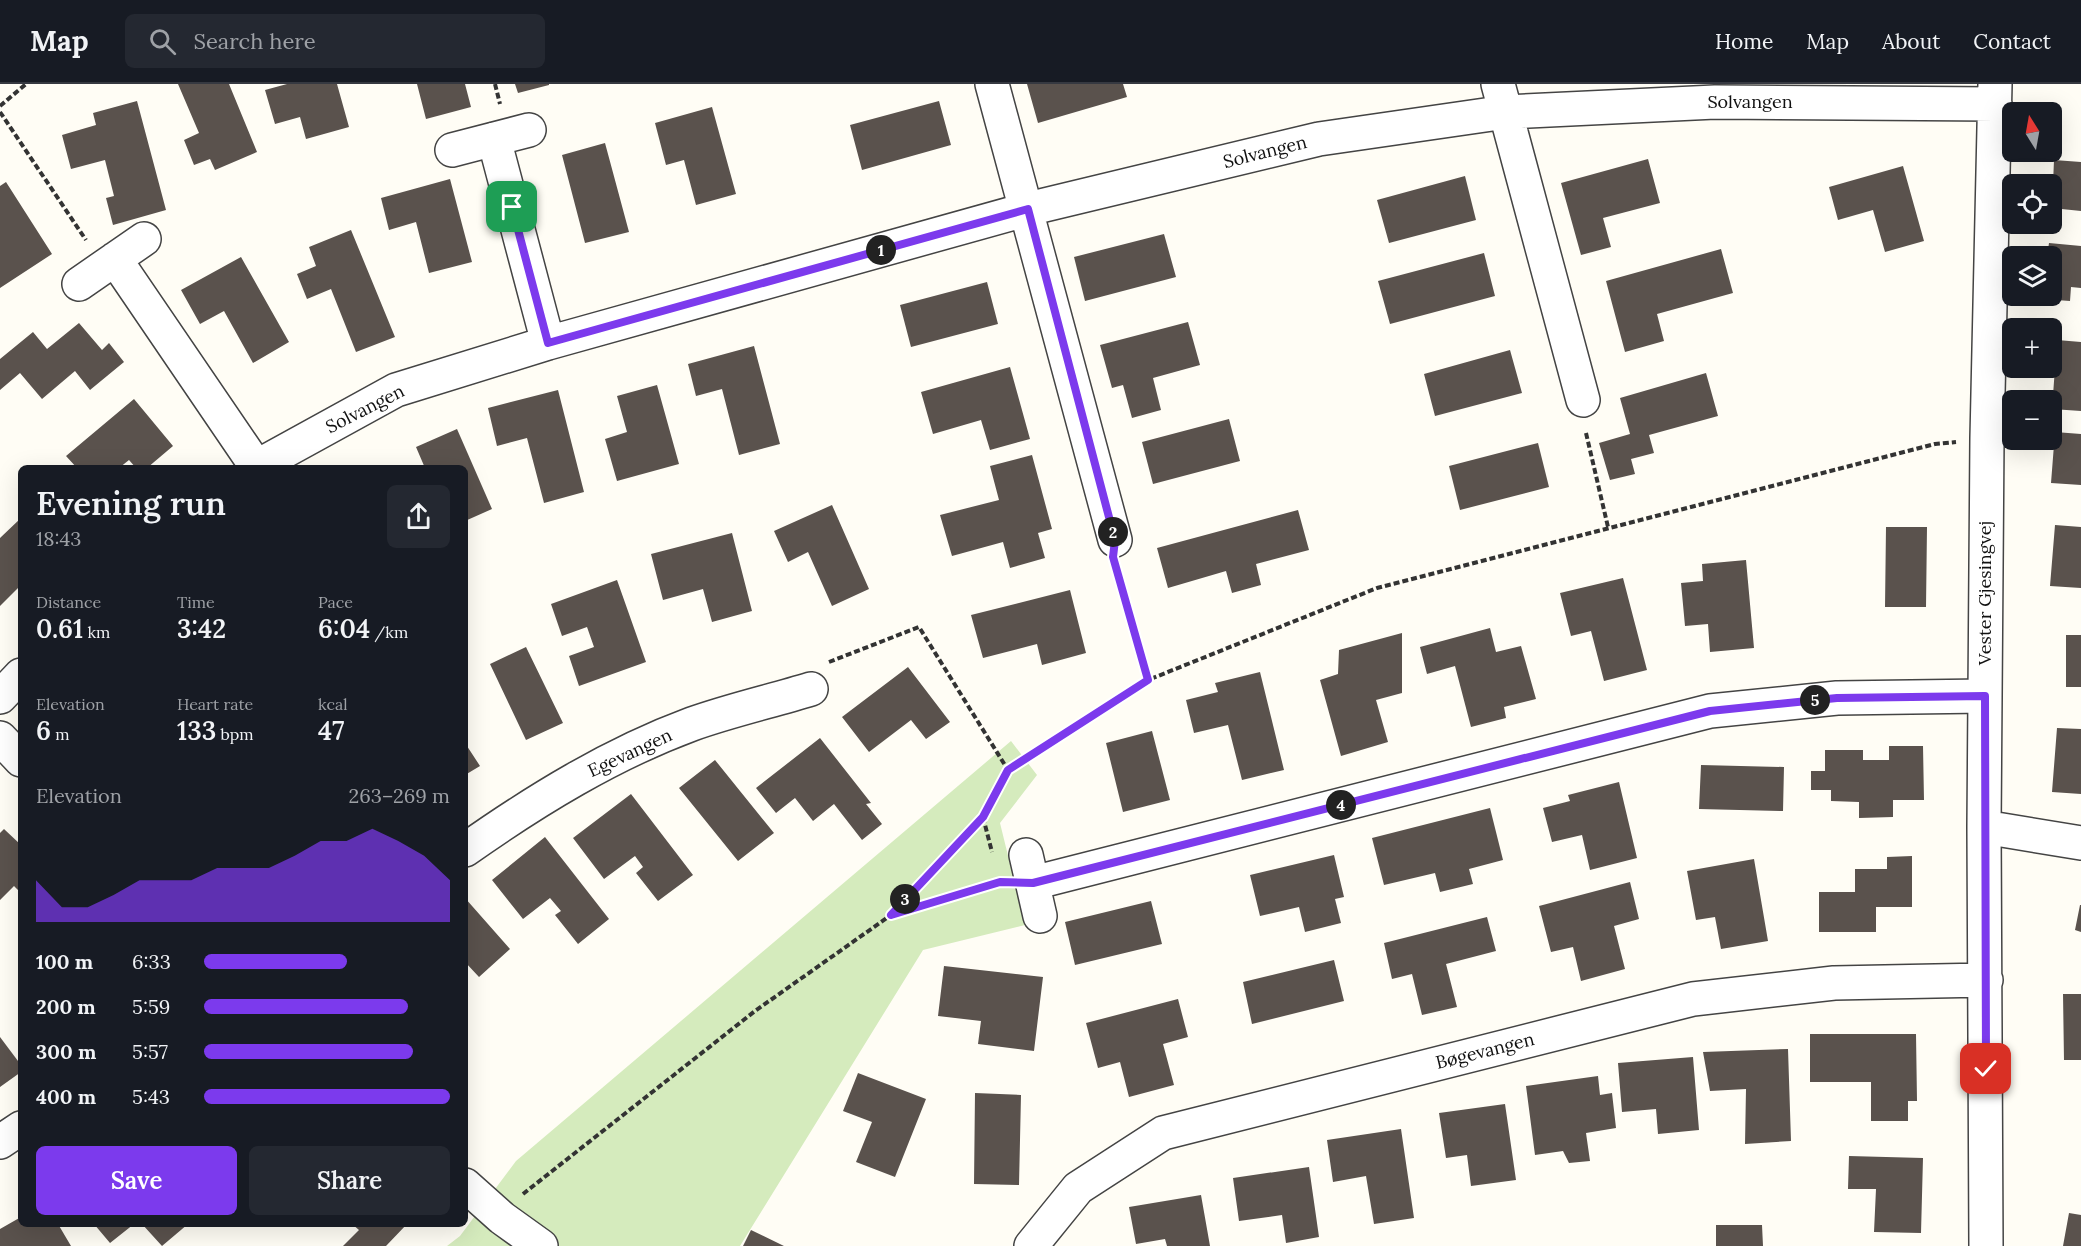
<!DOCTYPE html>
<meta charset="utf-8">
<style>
body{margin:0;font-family:Lora,serif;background:#242831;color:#f1f3f6;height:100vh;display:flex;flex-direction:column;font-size:22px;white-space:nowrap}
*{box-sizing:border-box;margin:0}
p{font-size:20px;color:#9ea1a6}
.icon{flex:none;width:33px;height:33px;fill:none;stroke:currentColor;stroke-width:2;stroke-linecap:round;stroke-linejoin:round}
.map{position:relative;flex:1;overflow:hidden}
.sheet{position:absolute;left:18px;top:381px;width:450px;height:762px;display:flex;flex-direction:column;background:#171b24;border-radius:9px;box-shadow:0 6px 24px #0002}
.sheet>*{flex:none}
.needle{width:39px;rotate:349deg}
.fabs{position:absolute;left:2002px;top:18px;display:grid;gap:12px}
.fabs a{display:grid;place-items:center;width:60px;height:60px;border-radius:9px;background:#171b24;box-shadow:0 6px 24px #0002;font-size:30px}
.pin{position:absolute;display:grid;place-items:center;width:51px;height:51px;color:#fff;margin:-26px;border-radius:12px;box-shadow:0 3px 9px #0006}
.km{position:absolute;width:30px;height:30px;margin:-15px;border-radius:50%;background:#222;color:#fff;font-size:16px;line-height:30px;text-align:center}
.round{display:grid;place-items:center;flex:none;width:63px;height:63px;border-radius:9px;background:#242831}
.overview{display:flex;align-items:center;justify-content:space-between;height:102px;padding:0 18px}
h1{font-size:33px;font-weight:600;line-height:45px}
.figures{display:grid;grid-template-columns:repeat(3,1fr);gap:9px;height:102px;padding:6px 18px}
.figures div{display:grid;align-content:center}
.figures b{font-size:26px;font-weight:600}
.figures small{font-size:16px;font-weight:400}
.figures p{font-size:16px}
.chart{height:168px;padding:12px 18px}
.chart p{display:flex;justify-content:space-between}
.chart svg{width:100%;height:108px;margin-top:6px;fill:#7c3aed;opacity:.7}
.primary-button{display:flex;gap:12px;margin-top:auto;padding:12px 18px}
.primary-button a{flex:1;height:69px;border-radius:9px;background:#7c3aed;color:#fff;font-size:24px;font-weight:600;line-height:69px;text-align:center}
.primary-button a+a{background:#242831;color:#f1f3f6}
ul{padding:0 18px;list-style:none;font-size:20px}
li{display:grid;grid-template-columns:96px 72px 1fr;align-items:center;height:45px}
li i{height:15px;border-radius:8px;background:#7c3aed}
header{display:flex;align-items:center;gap:36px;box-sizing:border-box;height:84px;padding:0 30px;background:#171b24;border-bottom:2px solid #363941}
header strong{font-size:28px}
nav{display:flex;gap:33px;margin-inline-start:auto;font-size:21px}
.search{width:420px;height:54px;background:#242831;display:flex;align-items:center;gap:15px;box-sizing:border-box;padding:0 21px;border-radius:9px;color:#9ea1a6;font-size:22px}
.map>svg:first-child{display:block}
.green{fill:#d5ebbd}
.building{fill:#5a524d}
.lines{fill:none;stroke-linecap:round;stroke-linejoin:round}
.minor-casing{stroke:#444;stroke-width:36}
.path{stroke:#333;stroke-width:4;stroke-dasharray:6 3;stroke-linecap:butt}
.minor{stroke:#fff;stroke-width:33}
.route-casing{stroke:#fff;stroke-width:12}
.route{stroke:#7c3aed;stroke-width:8}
.labels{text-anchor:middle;stroke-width:6;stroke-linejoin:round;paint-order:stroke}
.street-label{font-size:18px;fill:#111;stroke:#fff}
</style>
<header>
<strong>Map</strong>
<div class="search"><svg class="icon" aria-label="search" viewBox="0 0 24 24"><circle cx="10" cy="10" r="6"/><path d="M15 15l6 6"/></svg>Search here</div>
<nav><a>Home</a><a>Map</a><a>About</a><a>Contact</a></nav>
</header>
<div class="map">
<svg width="2081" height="1162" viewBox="0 0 2081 1162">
<rect width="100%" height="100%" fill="#fffdf5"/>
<path class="green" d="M1011 657 1037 691 1000 739 1025 841 923 866 740 1162H447L460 1152 516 1077Z"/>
<path class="building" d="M178 0H229L257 68 215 86 210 75 194 81 184 56 199 49Z
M287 0H337L349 43 306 55 300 33 275 40 265 6Z
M417 0H465L471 23 426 35Z
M515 0H549V1L518 9Z
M1027 0H1123L1127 13 1038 39Z
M137 17 166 126 113 141 106 114 114 112 105 76 71 85 62 51 96 41 93 29Z
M939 17 951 61 862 86 850 41Z
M712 23 736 110 696 121 684 76 666 81 655 39Z
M605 59 629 148 585 159 562 71Z
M1648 75 1660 119 1603 134 1611 163 1581 171 1561 99Z
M2054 76 2081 78V127L2052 124Z
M1903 82 1924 157 1885 168 1873 126 1838 136 1829 103Z
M1465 92 1476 136 1389 159 1377 116Z
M450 95 472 178 429 189 416 138 389 146 381 114Z
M6 98 52 170 0 204V102Z
M351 146 395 253 356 268 331 205 307 215 297 190 316 182 309 163Z
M1164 150 1176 193 1085 217 1074 173Z
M2049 159 2081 162V204L2071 203 2070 217 2043 215V212H2052V172H2047Z
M1721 165 1733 209 1657 230 1664 257 1625 268 1606 197Z
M1484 169 1495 212 1390 240 1378 197Z
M241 173 289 258 253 279 224 227 200 240 181 206Z
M987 198 998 240 911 263 900 221Z
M1188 238 1200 281 1153 294 1161 326 1132 334 1123 301 1112 304 1100 261Z
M79 239 102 266 109 259 124 278 90 306 75 287 42 315 20 289 0 306V275L33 248 47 265Z
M2057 256 2081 258V327L2052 325Z
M754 262 780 360 739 371 722 305 696 312 688 280Z
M1510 266 1522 309 1435 332 1424 290Z
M1010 283 1030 355 990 366 981 336 933 350 921 308Z
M1706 289 1718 332 1649 351 1654 369 1631 375 1635 390 1610 396 1599 359 1630 350 1620 314Z
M657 301 679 380 617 397 605 355 627 348 617 312Z
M558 306 584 408 544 419 527 354 497 362 488 324Z
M134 315 173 362 147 384H136L129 376 119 384H77L66 372Z
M1229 335 1240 377 1153 400 1142 358Z
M457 345 492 425 465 437V384H425L416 363Z
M2055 348 2081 350V401L2051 399Z
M1538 359 1549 403 1460 426 1449 382Z
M1032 371 1052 445 1038 449 1045 474 1010 484 1003 458 952 472 940 431 999 416 990 382Z
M832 421 869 505 832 522 808 468 788 478 774 447Z
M1298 426 1309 466 1256 480 1261 501 1232 509 1226 487 1168 504 1157 464Z
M21 434V501L0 522V454Z
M2055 441 2081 443V504L2050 502Z
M1886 443H1927L1926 523H1885Z
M732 449 752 527 712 538 703 505 663 516 651 470Z
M1746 476 1754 564 1710 568 1708 540 1685 542 1681 499 1703 497 1702 480Z
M1623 494 1647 586 1604 597 1591 547 1571 552 1560 509Z
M617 496 646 578 579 602 569 572 594 563 587 543 562 552 551 520Z
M1070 506 1086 569 1042 581 1037 560 983 574 971 531Z
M1490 544 1496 568 1521 562 1536 615 1504 623 1506 634 1471 643 1455 582 1427 590 1420 563Z
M1402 549V609L1376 616 1388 658 1341 672 1320 596 1338 590 1339 566Z
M2066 551H2081V603H2066Z
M526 563 563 639 526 656 490 580Z
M908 583 950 638 926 655 911 636 869 668 842 633Z
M1260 588 1284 686 1242 696 1228 641 1194 649 1186 616 1218 608 1215 599Z
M2057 644 2081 645V710L2052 708Z
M1152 647 1170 716 1123 728 1106 659Z
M820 654 871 719 866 720 882 740 862 756 834 720 813 737 795 714 776 729 756 704Z
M465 659 480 682 465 691Z
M1889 662H1923L1924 716H1893V733L1859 734V718L1831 717V706H1811V687H1825V666H1863V676H1889Z
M715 676 774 749 738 777 679 704Z
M1701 681 1784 683 1783 727 1699 725Z
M1619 698 1637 774 1590 786 1582 751 1552 758 1543 724 1570 717 1568 711Z
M631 710 693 791 658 817 636 789 643 783 635 772 604 795 573 754Z
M1490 724 1503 776 1469 785 1473 800 1440 808 1435 789 1384 801 1372 754Z
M4 745 21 761V809L14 802 0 816V749Z
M545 753 609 835 578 860 555 831 561 827 550 814 523 835 492 796Z
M1334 771 1344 813 1335 815 1341 839 1305 848 1299 823 1260 832 1250 791Z
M1912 772V823H1876V848H1819V808H1855V785H1887V773Z
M1754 775 1768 857 1721 865 1715 833 1696 836 1687 787Z
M1630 798 1639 835 1614 842 1625 885 1581 897 1573 863 1551 868 1539 822Z
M465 814 510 865 479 893 465 878Z
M1151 817 1162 860 1075 881 1065 838Z
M2080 821H2081V848L2075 846Z
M1487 833 1496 867 1446 880 1457 923 1422 931 1412 890 1392 895 1384 859Z
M1334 876 1344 917 1252 940 1243 898Z
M944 882 1043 893 1034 967 978 960 981 937 938 932Z
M2063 910H2081V976H2064Z
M1178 915 1188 953 1163 960 1174 1001 1129 1013 1120 978 1098 984 1086 939Z
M1810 950H1916L1917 1017H1908V1037H1871V998H1810Z
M0 953 21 981V988L0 1003Z
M1788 965 1791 1057 1745 1060 1746 1005 1710 1007 1703 968Z
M1693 973 1699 1046 1658 1050 1656 1025 1622 1028 1618 979Z
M858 989 926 1015 895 1093 856 1078 872 1038 843 1027Z
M1598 992 1600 1011 1612 1009 1616 1044 1586 1049 1590 1077 1569 1079 1563 1067 1535 1071 1526 1002Z
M975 1009 1021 1011 1019 1101 974 1100Z
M1505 1020 1516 1096 1471 1102 1467 1071 1446 1074 1439 1029Z
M1401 1045 1414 1134 1374 1140 1366 1092 1333 1098 1327 1056Z
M1849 1072 1923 1074 1921 1149 1874 1148 1876 1105H1848Z
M1309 1083 1319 1153 1286 1159 1282 1131 1239 1137 1233 1094Z
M1201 1111 1210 1162H1167L1165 1155 1136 1160 1129 1123Z
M2069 1129 2081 1131V1162H2063Z
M21 1133V1140H58L71 1162H0V1145Z
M94 1140H134L110 1159Z
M142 1140H188L162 1162Z
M352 1140H407L386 1162H343L359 1146Z
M1716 1141H1762L1763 1162H1716Z
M751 1146 784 1162H743Z"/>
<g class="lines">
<defs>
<path id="minor" d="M992 0 1115 456
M1498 0 1583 316
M494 55 548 259
M452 66 529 46
M115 175 256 382
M79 200 144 155
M254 384 396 306 548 259 1028 125 1319 55 1506 28 1715 18 1995 20
M0 613 21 591
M0 654 21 676
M1984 743 2081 759
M465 766C536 716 611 670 692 640 731 626 772 617 811 605
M1026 771 1040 832
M1033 799 1710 627 1837 614 1985 612
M0 1058 21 1044
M465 1101 502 1134 541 1162
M1031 1162 1078 1104 1163 1049 1693 915 1834 899 1986 896
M1986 1162 1984 743 1987 354 1995 0"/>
</defs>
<use href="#minor" class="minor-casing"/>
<path class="path" d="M495 0 500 20
M0 22 26 0
M0 28 86 156
M1586 349 1608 443
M1117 489 1148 596
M829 578 919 543 1008 686
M983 733 992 768
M891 831 999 798
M523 1110 755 927 891 831 983 733 1008 686 1148 596 1377 504 1935 360 1956 358"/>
<use href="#minor" class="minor"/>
</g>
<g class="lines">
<defs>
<path id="route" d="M512 123 548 259 1028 125 1115 456 1113 473 1148 596 1008 686 983 733 891 831 1000 798 1033 799 1710 627 1837 614 1985 612 1986 985"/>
</defs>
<use href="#route" class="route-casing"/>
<use href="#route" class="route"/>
</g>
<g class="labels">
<g class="street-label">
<text x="1750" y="24">Solvangen</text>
<text transform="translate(1265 68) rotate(-14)" y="6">Solvangen</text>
<text transform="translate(365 325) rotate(-27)" y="6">Solvangen</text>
<text transform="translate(1985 509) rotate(-90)" y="6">Vester Gjesingvej</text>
<text transform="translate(630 669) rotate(-25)" y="6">Egevangen</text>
<text transform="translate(1485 967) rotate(-14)" y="6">Bøgevangen</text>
</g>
</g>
</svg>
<div class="fabs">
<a><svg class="needle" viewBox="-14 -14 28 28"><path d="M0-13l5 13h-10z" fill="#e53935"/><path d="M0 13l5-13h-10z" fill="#9ea1a6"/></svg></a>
<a><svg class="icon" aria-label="locate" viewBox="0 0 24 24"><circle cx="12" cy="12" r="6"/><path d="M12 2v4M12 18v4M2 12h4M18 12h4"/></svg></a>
<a><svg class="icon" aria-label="layers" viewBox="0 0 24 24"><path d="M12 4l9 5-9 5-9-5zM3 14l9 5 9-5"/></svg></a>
<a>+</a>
<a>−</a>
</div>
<div class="pin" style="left:512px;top:123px;background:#1e9e55"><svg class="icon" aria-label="arrive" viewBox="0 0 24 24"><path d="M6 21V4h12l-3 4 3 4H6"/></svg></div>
<div class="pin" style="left:1986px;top:985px;background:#d93025"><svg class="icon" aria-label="check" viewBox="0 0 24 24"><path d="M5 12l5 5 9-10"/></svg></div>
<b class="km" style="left:881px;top:166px">1</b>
<b class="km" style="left:1113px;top:448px">2</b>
<b class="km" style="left:905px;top:815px">3</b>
<b class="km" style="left:1341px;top:721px">4</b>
<b class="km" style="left:1815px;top:616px">5</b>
<section class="sheet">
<div class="overview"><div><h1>Evening run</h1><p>18:43</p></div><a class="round"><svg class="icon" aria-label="share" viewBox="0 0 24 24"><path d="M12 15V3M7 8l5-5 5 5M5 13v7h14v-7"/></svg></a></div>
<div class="figures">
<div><p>Distance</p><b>0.61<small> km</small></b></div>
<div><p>Time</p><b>3:42</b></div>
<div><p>Pace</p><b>6:04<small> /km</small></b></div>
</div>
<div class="figures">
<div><p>Elevation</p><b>6<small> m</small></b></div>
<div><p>Heart rate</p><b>133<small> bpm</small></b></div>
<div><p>kcal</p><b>47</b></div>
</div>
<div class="chart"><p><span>Elevation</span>263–269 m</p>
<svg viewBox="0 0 160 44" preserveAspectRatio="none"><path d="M0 44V27L10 38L20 38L30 33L40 27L50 27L60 27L70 22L80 22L90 22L100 17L110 11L120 11L130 6L140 11L150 17L160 27V44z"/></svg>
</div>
<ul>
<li><b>100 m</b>6:33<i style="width:58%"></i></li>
<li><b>200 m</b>5:59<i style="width:83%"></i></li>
<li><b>300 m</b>5:57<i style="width:85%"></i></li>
<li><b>400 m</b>5:43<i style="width:100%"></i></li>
</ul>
<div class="primary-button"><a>Save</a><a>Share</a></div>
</section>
</div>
